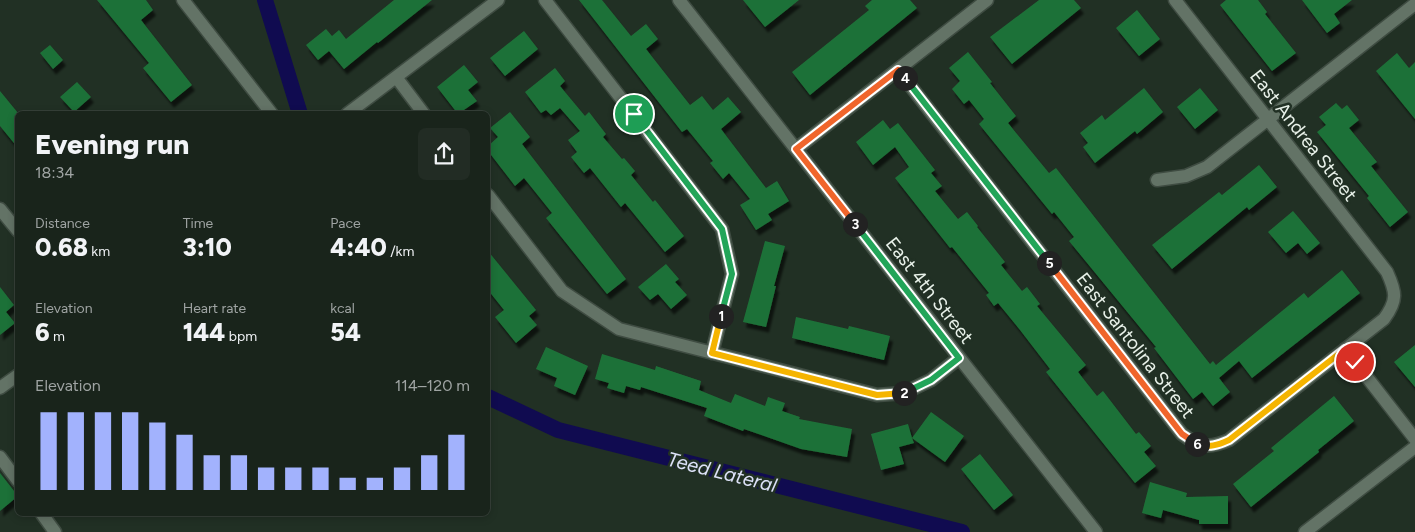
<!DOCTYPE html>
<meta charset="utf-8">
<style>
body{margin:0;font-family:Figtree,sans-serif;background:#222c24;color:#f1f3f6;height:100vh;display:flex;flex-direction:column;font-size:19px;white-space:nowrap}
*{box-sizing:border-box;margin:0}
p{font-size:16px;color:#9fa4a3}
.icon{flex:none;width:28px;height:28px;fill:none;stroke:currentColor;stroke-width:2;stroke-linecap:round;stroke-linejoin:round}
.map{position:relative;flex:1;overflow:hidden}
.panel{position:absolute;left:15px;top:111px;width:475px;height:405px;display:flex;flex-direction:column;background:#19241b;border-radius:8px;box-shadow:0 2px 8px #0003,0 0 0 1px #37413a}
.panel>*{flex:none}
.pin{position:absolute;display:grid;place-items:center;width:42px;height:42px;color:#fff;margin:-21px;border:2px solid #fff;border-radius:50%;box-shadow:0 1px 5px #0007}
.km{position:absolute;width:25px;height:25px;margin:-12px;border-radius:50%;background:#222;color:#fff;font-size:14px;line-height:25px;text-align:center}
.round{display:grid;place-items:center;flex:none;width:52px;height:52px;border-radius:8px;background:#222c24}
.summary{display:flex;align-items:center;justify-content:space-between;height:85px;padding:0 20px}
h1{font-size:28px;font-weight:800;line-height:38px}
.figures{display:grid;grid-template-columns:repeat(3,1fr);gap:8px;height:85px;padding:5px 20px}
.figures div{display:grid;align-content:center}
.figures b{font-size:25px;font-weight:800}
.figures small{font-size:14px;font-weight:400}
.figures p{font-size:14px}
.chart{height:140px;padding:10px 20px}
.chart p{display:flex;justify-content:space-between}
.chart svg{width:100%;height:90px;margin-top:5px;stroke:#a2b2fd;stroke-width:6}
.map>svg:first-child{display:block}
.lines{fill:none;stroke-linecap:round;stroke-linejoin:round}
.canal{stroke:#100b50;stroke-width:16}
.building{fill:#1e7138;filter:url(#shadow)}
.minor-casing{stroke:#3f4c42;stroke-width:15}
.minor{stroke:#637366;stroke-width:12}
.split-1-casing{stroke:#fff;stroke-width:10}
.split-2-casing{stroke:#fff;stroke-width:10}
.split-3-casing{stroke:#fff;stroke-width:10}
.split-4-casing{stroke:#fff;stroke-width:10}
.split-5-casing{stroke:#fff;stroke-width:10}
.split-6-casing{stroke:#fff;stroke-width:10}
.split-7-casing{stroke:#fff;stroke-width:10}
.split-1{stroke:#22a559;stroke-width:6}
.split-2{stroke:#f5b400;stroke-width:6}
.split-3{stroke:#22a559;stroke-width:6}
.split-4{stroke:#f0652b;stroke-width:6}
.split-5{stroke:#22a559;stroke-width:6}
.split-6{stroke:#f0652b;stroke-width:6}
.split-7{stroke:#f5b400;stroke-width:6}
.labels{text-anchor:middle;stroke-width:5;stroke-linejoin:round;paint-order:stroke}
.street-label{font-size:19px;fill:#e8f1e9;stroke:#213024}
.water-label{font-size:20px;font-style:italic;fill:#dce1f7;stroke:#213024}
</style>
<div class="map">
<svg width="1415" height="532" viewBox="0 0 1415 532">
<defs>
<filter id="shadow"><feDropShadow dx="3" dy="5.5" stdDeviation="1" flood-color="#0009"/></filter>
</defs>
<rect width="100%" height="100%" fill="#213024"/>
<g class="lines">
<path class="canal" d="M265 0 300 114
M488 397 558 430 962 532"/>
</g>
<path class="building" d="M97 0H146L153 10 141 20 192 85 171 102 143 68 149 63Z
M394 0H432L378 43 377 42 344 69 329 51 318 60 306 45 326 29 332 36 339 30 346 39Z
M579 0H602L631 36 646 24 658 39 646 49 690 105 702 96 713 110 728 97 741 112 721 129 766 188 777 181 789 201 768 214 772 220 756 230 740 205 750 199 729 173 723 179 710 163 713 161 687 129 682 132Z
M743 0H799L765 27Z
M872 0H910L917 8 810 95 792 72 869 10 865 6Z
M1039 0H1074L1081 8 1012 64 990 37Z
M1226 0H1258L1267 12 1265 14 1296 53 1272 71 1220 5Z
M1302 0H1352L1334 14 1340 23 1327 33Z
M1137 10 1160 39 1139 56 1116 28Z
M524 31 538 49 505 76 490 58Z
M50 45 63 60 53 69 40 53Z
M968 52 992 82 990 83 1016 116 1008 123 1049 173 1056 168 1210 364 1213 361 1216 365 1304 293 1308 298 1342 270 1360 293 1252 378 1239 361 1219 378 1230 392 1213 406 1202 392 1193 399 1154 348 1156 347 1069 241 1074 237 1054 212 1052 214 979 124 984 119 969 100 964 104 952 89 960 81 949 68Z
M1397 53 1409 68 1415 62V119L1376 71Z
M464 65 478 82 468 90 477 101 458 114 437 87Z
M555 68 565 81 560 86 585 116 589 112 606 134 603 137 622 159 624 158 635 171 631 175 653 202 655 200 684 236 665 252 625 203 621 207 590 168 584 173 571 157 577 152 568 140 580 131 560 108 551 115 546 110 541 113 525 92Z
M77 82 91 97 74 112 60 97Z
M1144 88 1163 112 1137 134 1135 131 1095 163 1083 147 1088 143 1080 133 1102 115 1105 120Z
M1200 88 1218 110 1195 129 1177 107Z
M0 91 18 113V148L0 126Z
M1336 103 1342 109 1347 105 1359 120 1349 128 1377 162 1371 166 1408 212 1390 227 1367 198 1369 196 1317 132 1326 125 1319 117Z
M510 112 530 137 522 144 626 279 607 294 546 218 552 213 524 178 515 186 488 151V146L498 137 490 128Z
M883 120 890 129 898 123 935 170 931 173 942 186 935 191 958 219 967 212 978 226 977 227 1005 262 1001 265 1022 291 1027 287 1040 304 1037 306 1086 365 1078 372 1097 396 1103 391 1136 434 1139 432 1151 446 1144 452 1156 466 1135 483 1046 372 1050 369 1020 330 998 303 994 306 986 295 989 293 952 247 950 248 895 178 909 167 895 147 873 165 856 142Z
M1259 165 1277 187 1249 210 1247 207 1172 269 1152 245 1219 192 1222 195Z
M1293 211 1320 243 1307 254 1298 243 1286 253 1268 232Z
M765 241 785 246 774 286H776L766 327 743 322Z
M488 251 536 310 529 316 537 325 516 343 495 317 504 310 488 290Z
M666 264 679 279 675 282 687 295 671 309 658 294 650 300 638 287Z
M0 287 14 305 6 312 15 323 0 335Z
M796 317 848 329 849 326 890 336 884 360 792 338Z
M1415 345V387L1394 362Z
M546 347 588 366 575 395 554 386 557 378 536 369Z
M602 354 655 370 656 366 701 381 699 390 731 403 735 394 765 406 768 397 785 403 782 411 800 417 799 419 852 429 847 457 801 449 744 429 743 431 704 416 707 408 641 387 640 390 626 386 624 393 607 388 609 383 595 379Z
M1334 396 1354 421 1318 450 1319 452 1251 507 1233 484 1274 451 1271 448Z
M931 412 964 436 945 462 912 438 914 443 899 447 904 464 881 470 871 434 908 424 912 438Z
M980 454 1013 495 994 510 961 469Z
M0 473 18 496 0 511Z
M1150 482 1187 493 1186 497 1228 496V524H1199V520L1163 510 1161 518 1142 513Z"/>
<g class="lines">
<defs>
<path id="minor" d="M183 0 272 114
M545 0 722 229 732 274 712 353
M679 0 1096 532
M898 70 1182 434C1199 447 1209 449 1229 440L1384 319C1398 300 1396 292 1387 272L1175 0
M396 77 424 114
M347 114 498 0
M796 149 987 0
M1157 180 1186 176 1207 167 1415 4
M488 195 562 291 619 329 877 395 904 393 931 380 959 358
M0 209 18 231
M1345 349 1415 439
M0 388 18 375
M0 457 18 481
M42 514 55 532
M1305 532 1415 447"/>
</defs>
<use href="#minor" class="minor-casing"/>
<use href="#minor" class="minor"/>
</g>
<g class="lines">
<defs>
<path id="split-1" d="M634 114 722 229 732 274 721 316"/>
<path id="split-2" d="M721 316 712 353 877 395 904 393"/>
<path id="split-3" d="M855 224 959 358 931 380 904 393"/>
<path id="split-4" d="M855 224 796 149 898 70 905 78"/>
<path id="split-5" d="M905 78 1049 263"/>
<path id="split-6" d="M1049 263 1182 434 1197 444"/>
<path id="split-7" d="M1197 444C1209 448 1218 445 1229 440L1345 349 1355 362"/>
</defs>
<use href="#split-1" class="split-1-casing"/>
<use href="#split-2" class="split-2-casing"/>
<use href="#split-3" class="split-3-casing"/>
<use href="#split-4" class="split-4-casing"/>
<use href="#split-5" class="split-5-casing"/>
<use href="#split-6" class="split-6-casing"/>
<use href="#split-7" class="split-7-casing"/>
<use href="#split-1" class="split-1"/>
<use href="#split-2" class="split-2"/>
<use href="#split-3" class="split-3"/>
<use href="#split-4" class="split-4"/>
<use href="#split-5" class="split-5"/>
<use href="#split-6" class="split-6"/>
<use href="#split-7" class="split-7"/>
</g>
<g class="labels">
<g class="street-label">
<text transform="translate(1304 135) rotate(52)" y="7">East Andrea Street</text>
<text transform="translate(930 290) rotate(52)" y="7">East 4th Street</text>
<text transform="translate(1136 345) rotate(52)" y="7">East Santolina Street</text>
</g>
<g class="water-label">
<text transform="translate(722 472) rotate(14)" y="7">Teed Lateral</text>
</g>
</g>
</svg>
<div class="pin" style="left:634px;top:114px;background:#1e9e55"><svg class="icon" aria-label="arrive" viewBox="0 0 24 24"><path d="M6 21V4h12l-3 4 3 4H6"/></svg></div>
<div class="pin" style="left:1355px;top:362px;background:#d93025"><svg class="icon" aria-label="check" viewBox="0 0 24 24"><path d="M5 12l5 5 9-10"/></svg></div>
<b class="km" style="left:721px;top:316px">1</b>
<b class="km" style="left:904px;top:393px">2</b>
<b class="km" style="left:855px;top:224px">3</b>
<b class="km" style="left:905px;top:78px">4</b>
<b class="km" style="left:1049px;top:263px">5</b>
<b class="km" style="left:1197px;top:444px">6</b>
<section class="panel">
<div class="summary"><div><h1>Evening run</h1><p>18:34</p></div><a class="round"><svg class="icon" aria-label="share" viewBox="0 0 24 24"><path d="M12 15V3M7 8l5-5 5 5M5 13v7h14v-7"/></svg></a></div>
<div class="figures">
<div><p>Distance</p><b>0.68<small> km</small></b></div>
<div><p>Time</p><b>3:10</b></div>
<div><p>Pace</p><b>4:40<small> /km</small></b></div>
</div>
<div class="figures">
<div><p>Elevation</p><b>6<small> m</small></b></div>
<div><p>Heart rate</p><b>144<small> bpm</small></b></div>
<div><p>kcal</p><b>54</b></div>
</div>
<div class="chart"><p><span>Elevation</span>114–120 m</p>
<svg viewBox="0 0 160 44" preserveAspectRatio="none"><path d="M5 44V6M15 44V6M25 44V6M35 44V6M45 44V11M55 44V17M65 44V27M75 44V27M85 44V33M95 44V33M105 44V33M115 44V38M125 44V38M135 44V33M145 44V27M155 44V17"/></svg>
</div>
</section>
</div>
